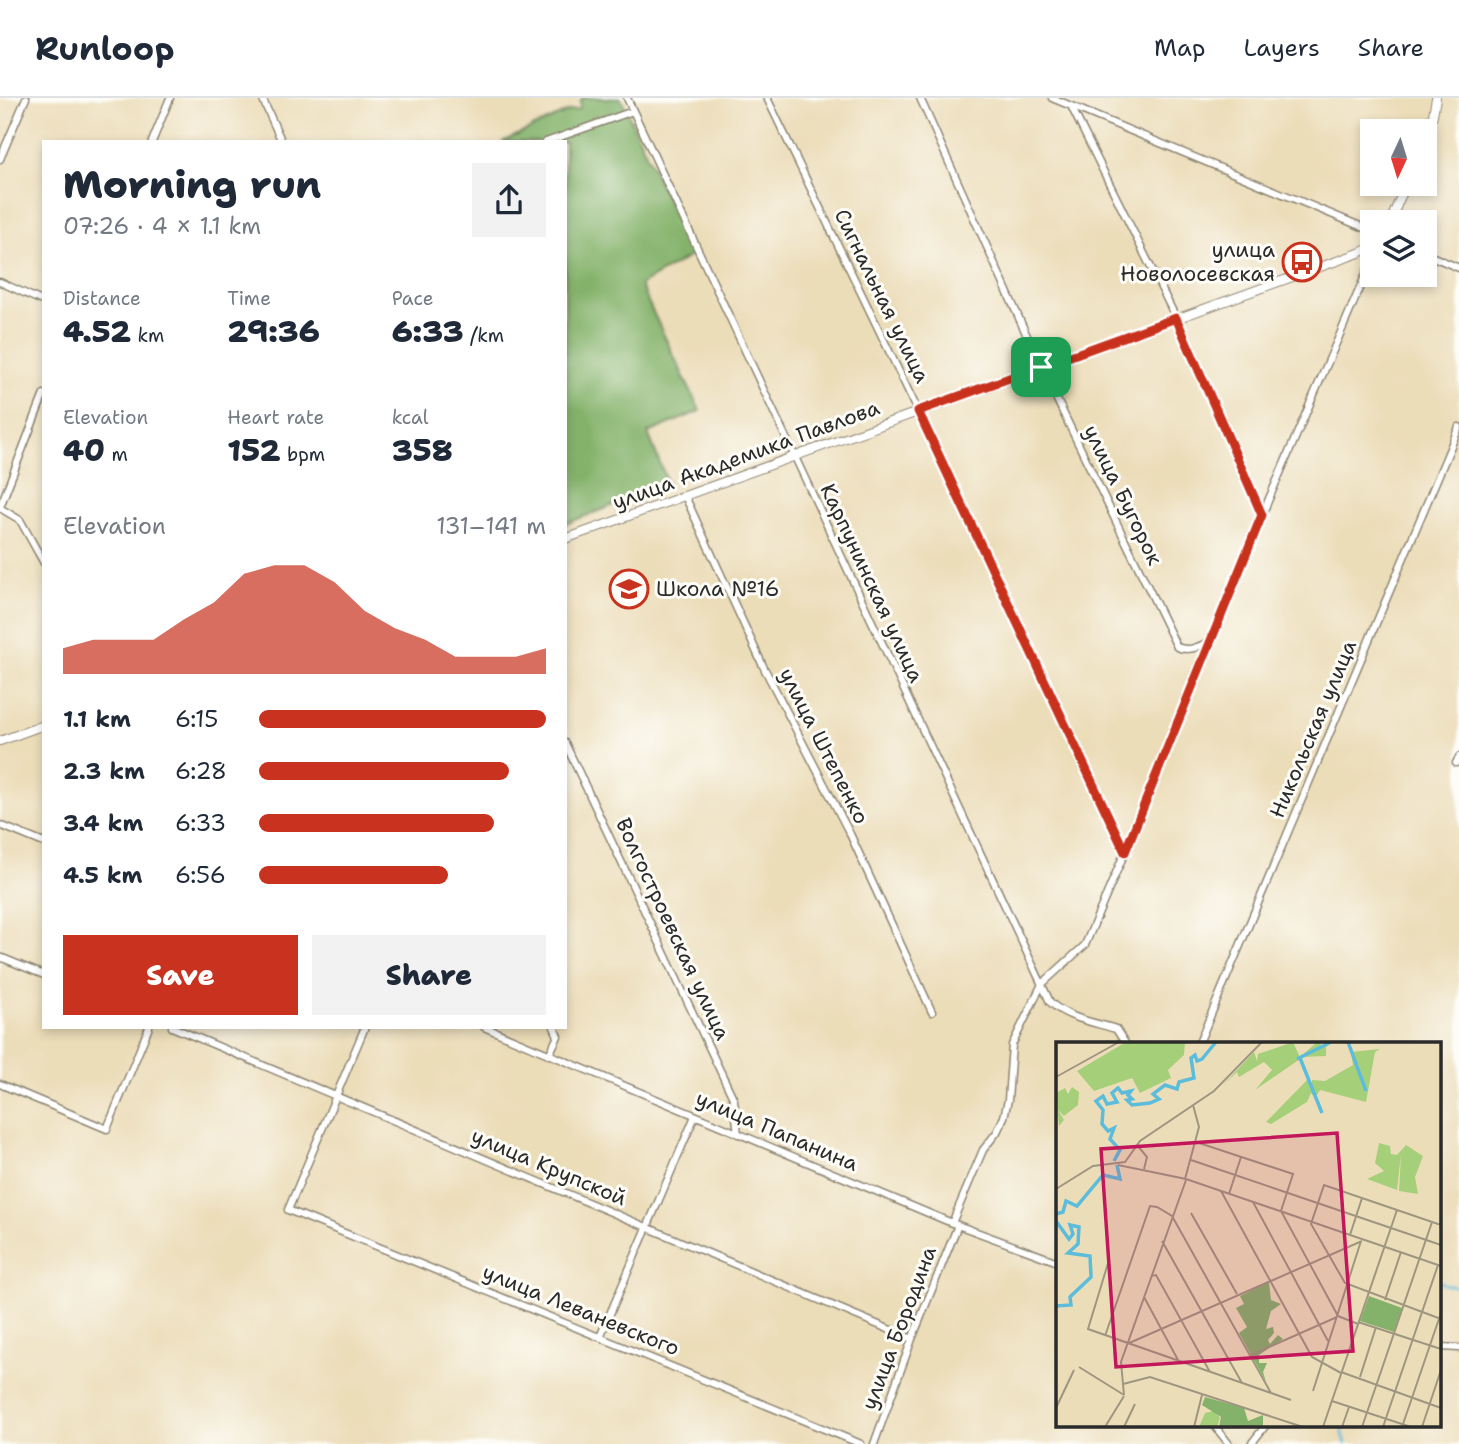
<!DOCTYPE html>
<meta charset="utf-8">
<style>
body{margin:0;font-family:"Shantell Sans",sans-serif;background:#f2f2f3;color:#1f2937;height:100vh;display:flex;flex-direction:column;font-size:26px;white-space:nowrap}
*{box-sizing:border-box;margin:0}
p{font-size:23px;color:#747a83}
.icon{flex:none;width:38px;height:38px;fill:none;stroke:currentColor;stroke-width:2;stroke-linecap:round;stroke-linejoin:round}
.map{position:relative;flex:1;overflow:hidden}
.drawer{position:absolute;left:42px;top:42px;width:525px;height:889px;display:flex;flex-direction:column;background:#fff;border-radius:0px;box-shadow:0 4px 10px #0003}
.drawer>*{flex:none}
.needle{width:46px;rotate:184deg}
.controls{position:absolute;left:1360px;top:21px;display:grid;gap:14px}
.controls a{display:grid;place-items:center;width:77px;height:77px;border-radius:0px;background:#fff;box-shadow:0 4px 10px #0003;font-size:35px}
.pin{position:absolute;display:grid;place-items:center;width:60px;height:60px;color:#fff;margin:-30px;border-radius:14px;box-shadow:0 4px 10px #0006}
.round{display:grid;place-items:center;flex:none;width:74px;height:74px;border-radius:0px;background:#f2f2f3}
.headline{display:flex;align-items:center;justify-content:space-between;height:119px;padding:0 21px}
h1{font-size:38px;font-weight:800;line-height:52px}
.metrics{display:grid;grid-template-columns:repeat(3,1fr);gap:10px;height:119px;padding:7px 21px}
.metrics div{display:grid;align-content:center}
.metrics b{font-size:30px;font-weight:800}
.metrics small{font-size:19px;font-weight:400}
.metrics p{font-size:19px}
.chart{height:196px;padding:14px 21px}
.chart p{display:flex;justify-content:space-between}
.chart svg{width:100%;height:126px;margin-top:7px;fill:#c8321e;opacity:.7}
.action{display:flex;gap:14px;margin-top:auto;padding:14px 21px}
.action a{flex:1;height:80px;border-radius:0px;background:#c8321e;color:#fff;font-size:28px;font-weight:800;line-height:80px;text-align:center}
.action a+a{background:#f2f2f3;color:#1f2937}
ul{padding:0 21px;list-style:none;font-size:23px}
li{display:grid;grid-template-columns:112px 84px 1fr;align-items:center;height:52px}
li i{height:18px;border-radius:9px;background:#c8321e}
header{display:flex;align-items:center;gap:42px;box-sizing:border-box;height:98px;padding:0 35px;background:#fff;border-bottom:2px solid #e0e1e3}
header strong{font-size:33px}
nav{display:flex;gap:38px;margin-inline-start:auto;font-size:24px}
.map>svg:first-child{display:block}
.forest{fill:#84b26a;stroke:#586e4a;stroke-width:2}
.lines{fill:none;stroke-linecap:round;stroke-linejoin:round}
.stream{stroke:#5cbcdb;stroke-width:2.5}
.minor-casing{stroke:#8c8472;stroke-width:9}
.tertiary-casing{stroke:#8c8472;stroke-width:10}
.minor{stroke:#fff;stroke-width:6}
.tertiary{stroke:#fff;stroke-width:8}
.route-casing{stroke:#fff;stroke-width:14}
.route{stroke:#c8321e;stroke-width:9}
.labels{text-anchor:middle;stroke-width:6;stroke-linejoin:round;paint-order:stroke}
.poi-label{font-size:21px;fill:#2b2b2b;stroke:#fdfcf7;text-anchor:end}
.street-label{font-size:21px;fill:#2b2b2b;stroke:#fdfcf7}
.inset-river{fill:none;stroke:#5cbcdb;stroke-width:3.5}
.inset-road{fill:none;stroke:#9f9680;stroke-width:2}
.view{fill:#c2185b;fill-opacity:0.15;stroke:#c2185b;stroke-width:3.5}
.inset-edge{fill:none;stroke:#2b2b2b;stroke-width:3.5}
</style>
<header>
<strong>Runloop</strong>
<nav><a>Map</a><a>Layers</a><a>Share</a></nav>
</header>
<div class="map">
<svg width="1459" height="1346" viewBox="0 0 1459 1346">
<rect width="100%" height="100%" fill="#fdfcf7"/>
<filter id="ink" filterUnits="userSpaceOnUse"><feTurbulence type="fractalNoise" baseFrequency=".0143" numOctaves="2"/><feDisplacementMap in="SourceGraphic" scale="14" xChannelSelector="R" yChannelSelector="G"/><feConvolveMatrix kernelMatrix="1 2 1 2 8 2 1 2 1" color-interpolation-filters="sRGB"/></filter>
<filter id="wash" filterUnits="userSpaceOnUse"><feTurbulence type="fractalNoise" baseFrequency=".00686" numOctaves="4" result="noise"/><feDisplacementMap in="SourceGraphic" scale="28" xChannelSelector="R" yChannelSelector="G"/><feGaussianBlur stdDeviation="1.57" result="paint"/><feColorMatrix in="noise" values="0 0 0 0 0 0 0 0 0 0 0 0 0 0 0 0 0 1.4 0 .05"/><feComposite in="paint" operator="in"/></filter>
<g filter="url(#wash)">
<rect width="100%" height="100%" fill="#ecddb9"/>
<path class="forest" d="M582 0H621L692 157 640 187 700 313 648 335 668 386 565 426V44H502L569 13 580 11V5Z"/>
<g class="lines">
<path class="stream" d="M1440 1184 1447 1187 1459 1189
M1343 1327 1342 1332 1346 1346"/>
</g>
</g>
<g filter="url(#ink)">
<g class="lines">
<defs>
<path id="minor" d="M262 0 282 44
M627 0 1050 904C1068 921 1093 924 1116 931L1125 945
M767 0 918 313 1125 754
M920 0 1041 269 1177 549C1189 554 1197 549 1209 544
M1052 0 1372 133
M1071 8 1176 220 1262 417
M152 44 170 0
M546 44 633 13
M0 61 26 0
M1424 155 1459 170
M0 184 44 204
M685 398 763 568 850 736 932 914
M0 409 44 296
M0 410 20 422 44 465
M565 645 734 1002 738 1036
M1456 665 1459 659
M0 727 44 745
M0 859 44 877
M172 929 912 1241
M365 929 288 1112 861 1346
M484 929 952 1125 1058 1164
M1199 945 1459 329
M549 957 558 938 554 929
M0 986 107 1031 149 929
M952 1125 983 1052 997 1034 1004 1019 1008 1002 1012 947 1042 886 1085 847 1125 754 1262 417 1372 162
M600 1239 695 1018
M1440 1249 1459 1250
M1214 1327 1229 1346
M874 1346 912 1241 958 1127
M1251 1346 1266 1327"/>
<path id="tertiary" d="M1424 41 1433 17 1436 0
M1390 124 1406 86
M565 441 1359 155 1372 149
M0 643 44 627"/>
</defs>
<use href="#minor" class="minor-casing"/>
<use href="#tertiary" class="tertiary-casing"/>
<use href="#minor" class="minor"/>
<use href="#tertiary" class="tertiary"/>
</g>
</g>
<g class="lines" filter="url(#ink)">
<defs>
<path id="route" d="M1176 220 1262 417 1125 754 918 313Z"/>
</defs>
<use href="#route" class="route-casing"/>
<use href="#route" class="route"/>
</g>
<defs>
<symbol id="bus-ring" viewBox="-11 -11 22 22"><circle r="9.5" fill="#fdfcf7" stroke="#c8321e" stroke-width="1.5"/><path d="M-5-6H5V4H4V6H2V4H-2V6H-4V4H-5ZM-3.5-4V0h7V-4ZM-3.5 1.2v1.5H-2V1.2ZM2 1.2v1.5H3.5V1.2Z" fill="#c8321e"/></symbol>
<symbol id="school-ring" viewBox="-11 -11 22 22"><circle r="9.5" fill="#fdfcf7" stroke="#c8321e" stroke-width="1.5"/><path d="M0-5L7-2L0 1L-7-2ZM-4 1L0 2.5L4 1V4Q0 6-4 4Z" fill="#c8321e"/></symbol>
</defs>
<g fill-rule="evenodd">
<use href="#bus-ring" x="1280" y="142" width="44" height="44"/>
<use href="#school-ring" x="607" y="469" width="44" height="44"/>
</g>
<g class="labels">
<g class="poi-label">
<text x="1275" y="159">улица<tspan x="1275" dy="24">Новолосевская</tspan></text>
<text x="656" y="498" text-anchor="start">Школа №16</text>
</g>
<g class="street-label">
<text transform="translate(882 198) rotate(64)" y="7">Сигнальная улица</text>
<text transform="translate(746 357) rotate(-20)" y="7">улица Академика Павлова</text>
<text transform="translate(1123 397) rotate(64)" y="7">улица Бугорок</text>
<text transform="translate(872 485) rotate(65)" y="7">Карпунинская улица</text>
<text transform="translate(1313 631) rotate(-67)" y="7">Никольская улица</text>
<text transform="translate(824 648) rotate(63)" y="7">улица Штепенко</text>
<text transform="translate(673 831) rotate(65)" y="7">Волгостроевская улица</text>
<text transform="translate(777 1033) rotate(23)" y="7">улица Папанина</text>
<text transform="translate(549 1069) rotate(23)" y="7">улица Крупской</text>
<text transform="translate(581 1212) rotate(22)" y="7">улица Леваневского</text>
<text transform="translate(899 1230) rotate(-69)" y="7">улица Бородина</text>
</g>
</g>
<g transform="translate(1056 944)">
<rect width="385" height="385" fill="#ecddb9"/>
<path d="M70 0H129L128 13 112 28 115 36 84 51 76 36 38 49 21 29ZM237 0 244 15 261 0H266L263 6 276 0 270 5V14L247 15 199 48 216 28 208 20 183 35 181 30 167 43 198 10 201 19 202 12ZM324 7 319 10 310 60 264 48 259 56 255 51 251 60 215 82 210 80 251 38 256 44V38L269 39 297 23 295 10ZM16 45 23 50 22 63 8 74 2 68 8 78 3 84 0 51 9 46 12 52ZM323 101 334 104 335 112 341 113 350 103 367 114 359 135 362 152 343 149 345 112 341 148 311 137 328 129 319 121ZM158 369 164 376 161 385H143L149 371Z" fill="#a6cf7a"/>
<path d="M213 240 215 258 225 262 215 269 210 287 217 285 218 291 212 298 214 302 222 293 227 297 203 313V321H211L207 330 210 340 183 291 191 285 180 266 188 262 184 254ZM313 254 346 266 338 290 304 279ZM149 355 188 366 192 379 207 373V385H163L165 375 146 363Z" fill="#84b26a"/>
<path class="inset-river" d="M292 0 310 49M244 16 266 71M241 17 275 0M58 119 64 108 54 97 58 86 52 89 46 82 47 68 40 59 47 54 51 62 61 60 56 51 62 46 66 51 75 49 72 53 76 57 71 58 76 63 94 61 103 57 97 52 109 43 121 47 123 40 138 36 135 16 139 13 141 19 146 17 160 0M0 172 7 170 10 159 21 164 47 133 64 137 61 123M0 179 13 197 17 192 14 183 23 185 22 202 12 211 34 214 35 235 14 255 15 263 0 264"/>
<path class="inset-road" d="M0 35 63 0M140 100 237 132 225 169 282 274M81 103 91 115 88 127M135 118 385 203M62 123 130 137 385 224M129 137 143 85 137 63M0 147 37 124 69 120 84 99 158 49 206 0M165 149 256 315 285 331M173 152 185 115M197 160 272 299M135 171 181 252M385 183 268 143 255 182 289 241 385 277M294 193 306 156M106 199 186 341M53 218 32 287 235 358M95 234 100 233 154 330M88 255 122 318M329 258 345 210M282 274 302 282M302 280 385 307M49 294 94 164 101 165 116 174 215 351M71 302 306 199M195 313 281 275M23 325 68 353M285 330 385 366M304 335 320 285M67 342 94 335 247 385M257 349 305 199M68 353 65 320 130 138M276 359 355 385M0 366 18 328M49 385 68 354M68 385 79 362M138 385 146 353M267 385 341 168M286 385 293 365M306 385 376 180M327 385 382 223M346 385 385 271M366 385 385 328"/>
<path class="view" d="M281 91 297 309 60 325 45 107Z"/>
<rect width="385" height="385" class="inset-edge"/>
</g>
</svg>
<div class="controls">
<a><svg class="needle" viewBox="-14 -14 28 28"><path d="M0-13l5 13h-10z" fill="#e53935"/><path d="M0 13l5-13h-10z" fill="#747a83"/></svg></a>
<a><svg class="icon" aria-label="layers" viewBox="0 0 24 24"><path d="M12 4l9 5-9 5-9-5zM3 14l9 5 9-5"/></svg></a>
</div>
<div class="pin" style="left:1041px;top:269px;background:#1e9e55"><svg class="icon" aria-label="arrive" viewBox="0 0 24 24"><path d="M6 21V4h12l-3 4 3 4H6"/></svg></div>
<section class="drawer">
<div class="headline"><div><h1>Morning run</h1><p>07:26 · 4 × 1.1 km</p></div><a class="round"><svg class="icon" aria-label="share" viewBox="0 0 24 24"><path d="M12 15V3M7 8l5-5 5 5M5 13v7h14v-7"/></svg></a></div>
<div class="metrics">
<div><p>Distance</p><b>4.52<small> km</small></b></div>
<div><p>Time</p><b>29:36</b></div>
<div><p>Pace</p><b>6:33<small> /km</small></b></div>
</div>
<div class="metrics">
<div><p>Elevation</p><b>40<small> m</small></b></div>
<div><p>Heart rate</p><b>152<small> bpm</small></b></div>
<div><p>kcal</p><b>358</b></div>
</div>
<div class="chart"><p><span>Elevation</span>131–141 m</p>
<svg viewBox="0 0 160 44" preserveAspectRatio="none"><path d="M0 44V35L10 32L20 32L30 32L40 25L50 19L60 9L70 6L80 6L90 12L100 22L110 28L120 32L130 38L140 38L150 38L160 35V44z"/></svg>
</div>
<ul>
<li><b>1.1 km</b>6:15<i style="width:100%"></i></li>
<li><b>2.3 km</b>6:28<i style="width:87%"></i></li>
<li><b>3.4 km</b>6:33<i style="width:82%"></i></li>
<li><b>4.5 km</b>6:56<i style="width:66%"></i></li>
</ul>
<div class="action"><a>Save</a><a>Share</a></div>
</section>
</div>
